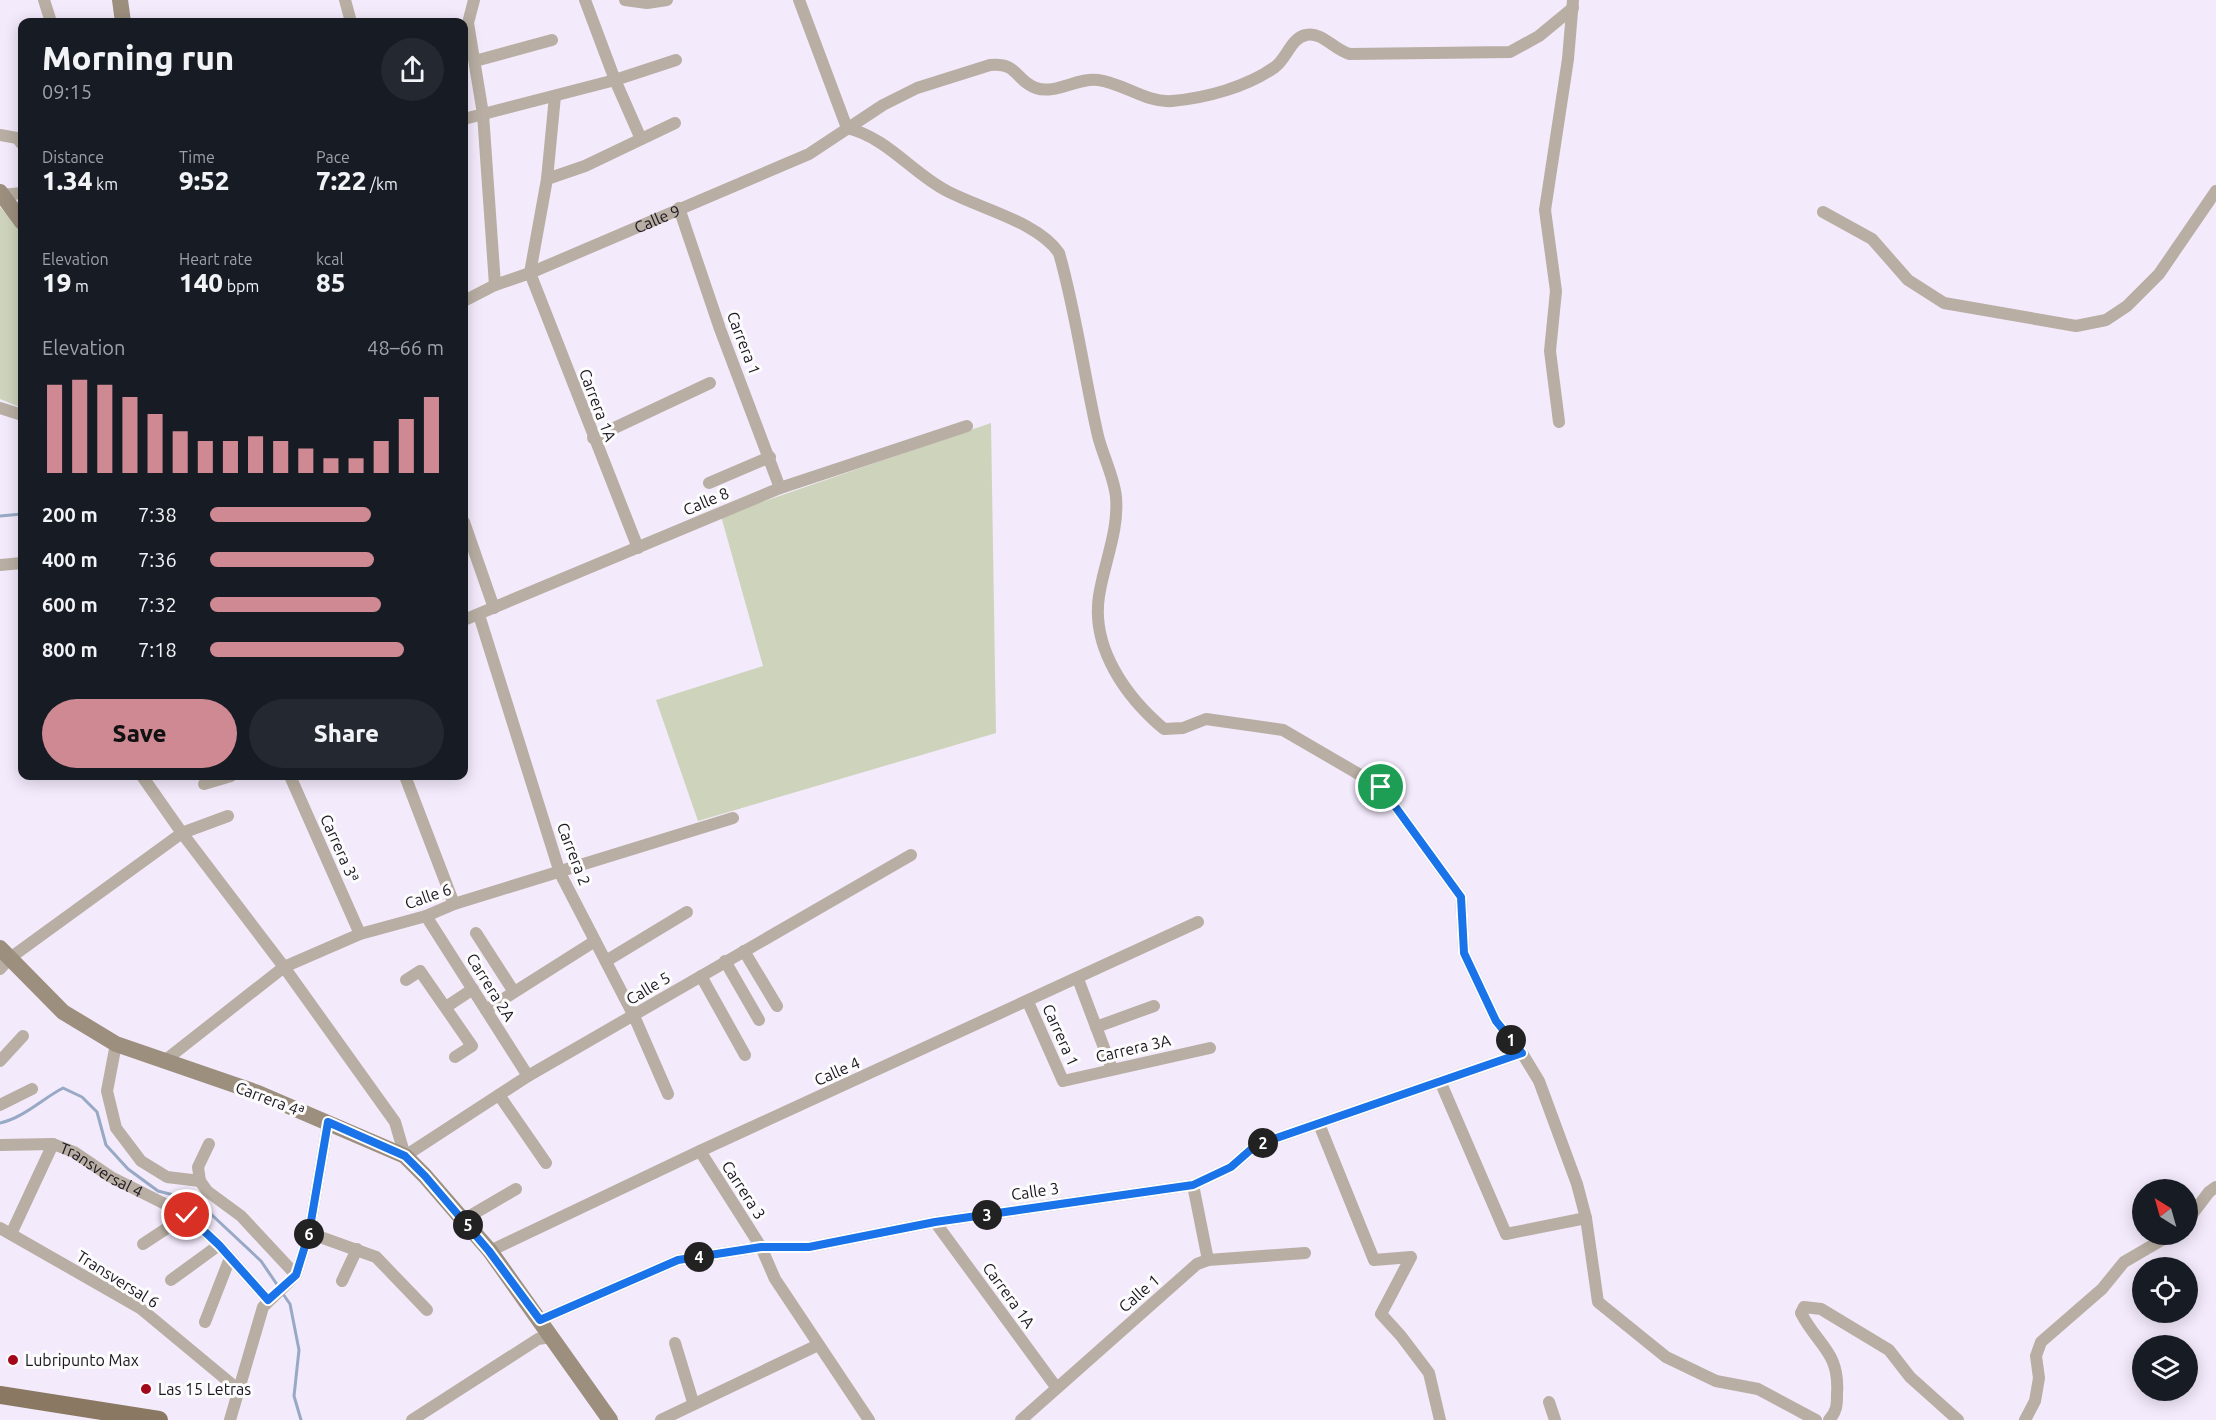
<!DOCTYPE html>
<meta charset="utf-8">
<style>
body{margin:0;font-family:Ubuntu,sans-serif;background:#242831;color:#f1f3f6;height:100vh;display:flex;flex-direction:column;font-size:22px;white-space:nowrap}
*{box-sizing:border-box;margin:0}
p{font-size:20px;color:#9ea1a6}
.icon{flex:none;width:33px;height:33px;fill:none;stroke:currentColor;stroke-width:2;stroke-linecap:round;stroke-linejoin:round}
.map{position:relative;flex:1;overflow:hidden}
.side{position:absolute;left:18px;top:18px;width:450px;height:762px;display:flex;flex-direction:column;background:#171b24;border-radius:12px;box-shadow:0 3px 15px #0003}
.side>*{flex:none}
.needle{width:39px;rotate:323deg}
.tools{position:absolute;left:2132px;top:1179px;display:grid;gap:12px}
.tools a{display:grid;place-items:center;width:66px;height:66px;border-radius:50%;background:#171b24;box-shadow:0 3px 15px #0003;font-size:30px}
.pin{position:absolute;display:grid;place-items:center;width:51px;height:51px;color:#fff;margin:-26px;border:3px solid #fff;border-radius:50%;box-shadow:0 2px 6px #0007}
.km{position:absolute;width:30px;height:30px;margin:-15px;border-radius:50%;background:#222;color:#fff;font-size:16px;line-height:30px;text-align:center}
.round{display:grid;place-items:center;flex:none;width:63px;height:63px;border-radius:32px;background:#242831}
.summary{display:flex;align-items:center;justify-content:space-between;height:102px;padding:0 24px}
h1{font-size:33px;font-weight:800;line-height:45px}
.metrics{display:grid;grid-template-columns:repeat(3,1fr);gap:9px;height:102px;padding:6px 24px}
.metrics div{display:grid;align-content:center}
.metrics b{font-size:26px;font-weight:800}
.metrics small{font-size:16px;font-weight:400}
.metrics p{font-size:16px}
.chart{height:168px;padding:12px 24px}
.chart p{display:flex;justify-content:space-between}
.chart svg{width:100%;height:108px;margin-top:6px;stroke:#ce8993;stroke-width:6}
.action{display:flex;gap:12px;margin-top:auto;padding:12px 24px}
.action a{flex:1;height:69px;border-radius:36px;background:#ce8993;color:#111;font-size:24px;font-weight:800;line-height:69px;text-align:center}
.action a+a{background:#242831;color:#f1f3f6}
ul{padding:0 24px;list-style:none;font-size:20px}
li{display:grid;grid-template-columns:96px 72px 1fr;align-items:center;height:45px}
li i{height:15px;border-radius:8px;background:#ce8993}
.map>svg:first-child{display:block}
.green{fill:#ced3bb}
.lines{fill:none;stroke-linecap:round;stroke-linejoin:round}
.stream{stroke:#97a9c4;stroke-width:3}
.street{stroke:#b8aea3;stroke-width:12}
.secondary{stroke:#9d8f7e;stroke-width:16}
.primary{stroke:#8a7863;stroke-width:18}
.route-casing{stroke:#fff;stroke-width:12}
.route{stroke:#1a73e8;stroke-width:8}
.poi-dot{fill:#a3071a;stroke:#fcfcfc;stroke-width:2}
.labels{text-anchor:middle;stroke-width:6;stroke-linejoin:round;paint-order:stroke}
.street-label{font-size:16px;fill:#1a151f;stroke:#fcfcfc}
.poi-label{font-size:16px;fill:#1a151f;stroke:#fcfcfc;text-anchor:start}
</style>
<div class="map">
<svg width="2216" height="1420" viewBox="0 0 2216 1420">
<rect width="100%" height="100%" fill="#f3eafc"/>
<path class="green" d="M0 207 22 231V408L0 399Z
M991 423 996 733 698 821 656 700 763 666 721 516Z"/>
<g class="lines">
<path class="stream" d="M0 516 22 514
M0 1123C23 1118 42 1099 63 1088L82 1097 97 1112 106 1145 128 1169 158 1191 197 1201 261 1261 278 1286
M283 1294 290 1304 299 1350 294 1396 301 1420"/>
<g class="street">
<path d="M44 0 51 22"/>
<path d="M345 0 351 22"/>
<path d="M474 0 468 23 483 114 495 285"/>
<path d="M585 0 615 80 641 139"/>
<path d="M625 0 647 3 667 0"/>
<path d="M799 0 847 128"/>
<path d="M475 61 552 40"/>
<path d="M464 119 615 80 676 60"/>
<path d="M847 128C888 138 912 173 947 191 981 209 1038 222 1059 253 1076 312 1084 375 1098 436 1103 456 1114 477 1116 497 1119 531 1104 563 1099 596 1091 648 1126 697 1164 729L1183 728 1206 719 1283 730 1381 787 1461 897 1464 953 1496 1021 1522 1053 1539 1081 1577 1184 1586 1218 1598 1302 1666 1357 1716 1381 1758 1389 1816 1420"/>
<path d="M0 135 17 138 22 144"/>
<path d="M547 179 585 166 675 123"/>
<path d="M2 195 22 193"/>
<path d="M679 208 720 329 780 488"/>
<path d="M1823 212 1872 239 1908 280 1944 303 2076 326 2106 320 2127 306 2159 274 2216 191"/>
<path d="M530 273 638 548"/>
<path d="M530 273 547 179 555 96"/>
<path id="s1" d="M464 301 495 285 530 273 809 154 883 105 917 88 990 65C1019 62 1015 81 1036 88 1055 95 1078 77 1098 80 1123 83 1146 103 1172 101 1206 98 1247 87 1275 67 1287 58 1291 38 1306 35 1322 31 1335 51 1350 54L1510 52 1539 36 1573 8"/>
<path d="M0 408 22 415"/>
<path d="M1559 422 1550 351 1556 291 1545 210 1568 59 1573 0"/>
<path d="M593 438 710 383"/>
<path d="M709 483 770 457"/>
<path d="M464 522 494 608"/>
<path d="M0 565 22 563"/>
<path d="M479 615 560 873 634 1016 668 1094"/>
<path d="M464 620 780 488 967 426"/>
<path d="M142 776 182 833 284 967 395 1122 405 1156 528 1076 911 855"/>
<path d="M290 776 360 934"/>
<path d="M405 776 454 904"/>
<path d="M204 784 231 776"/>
<path d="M426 916 528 1076"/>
<path d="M476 933 514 992"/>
<path d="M744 951 777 1006"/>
<path d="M606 961 687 912"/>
<path d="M725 961 759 1020"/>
<path d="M0 969 10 958 182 833 228 816"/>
<path d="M701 976 745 1055"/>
<path d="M1078 979 1112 1069"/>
<path d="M406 980 420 971 472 1046 455 1057"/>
<path d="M1028 1002 1063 1081 1210 1048"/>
<path d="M446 1007 473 989"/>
<path d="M486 1010 595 941"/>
<path d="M1096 1027 1154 1006"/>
<path d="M116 1044 107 1091 116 1128 141 1161 167 1177 200 1181"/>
<path d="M0 1061 23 1036"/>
<path d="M163 1062 284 967 360 934 426 916 454 904 733 818"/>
<path d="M1440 1081 1506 1234 1586 1218"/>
<path d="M499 1095 546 1163"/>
<path d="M0 1105 32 1089"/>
<path d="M1319 1124 1374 1260 1411 1257 1381 1314 1401 1336 1429 1373 1440 1420"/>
<path d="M209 1144 198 1167 200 1181 207 1191 241 1216 296 1275"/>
<path id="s2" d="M0 1145 53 1144 74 1152 111 1177 187 1215 219 1245 268 1300"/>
<path d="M700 1151 761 1247 775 1279 869 1420"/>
<path d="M1193 1185 1208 1260"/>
<path d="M463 1220 516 1189"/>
<path d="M2187 1221 2209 1192 2216 1187"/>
<path d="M935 1222 1056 1387"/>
<path d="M0 1228 140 1308 240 1391"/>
<path d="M309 1233 376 1257 427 1310"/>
<path d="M11 1234 53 1144"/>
<path d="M143 1244 187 1215"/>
<path d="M490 1251 700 1151 1198 922"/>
<path d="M171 1280 219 1245"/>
<path d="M342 1281 357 1249"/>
<path d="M540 1320 678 1260 761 1247H809L935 1222 1193 1185 1231 1167 1256 1145 1522 1053"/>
<path d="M205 1322 230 1258"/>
<path d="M675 1343 693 1402"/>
<path d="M1549 1402 1555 1420"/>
<path d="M230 1420 263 1307 296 1275 309 1233 328 1122"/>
<path d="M412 1420 538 1339 551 1337"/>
<path d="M661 1420 818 1345"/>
<path d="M1021 1420 1197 1264 1208 1260 1305 1253"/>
<path d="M1829 1420C1837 1411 1837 1405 1837 1394 1840 1352 1818 1346 1801 1313L1804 1307 1821 1309 1889 1350 1910 1377 1958 1420"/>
<path d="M2025 1420 2035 1401 2039 1378 2036 1356 2041 1342 2102 1289 2124 1262 2172 1234"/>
</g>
<path class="secondary" d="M120 0 123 22
M0 192 22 222
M0 948 63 1012 116 1044 258 1093 405 1156 425 1176 490 1251 610 1420"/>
<path class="primary" d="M0 1395 159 1420"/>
</g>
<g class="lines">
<defs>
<path id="route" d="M187 1215 219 1245 268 1300 296 1275 309 1233 328 1122 405 1156 425 1176 489 1251 540 1320 678 1260 761 1247H809L935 1222 1193 1185 1231 1167 1256 1145 1522 1053 1496 1021 1464 953 1461 897 1381 787"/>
</defs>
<use href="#route" class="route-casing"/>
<use href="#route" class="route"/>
</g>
<g class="poi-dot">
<circle cx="13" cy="1360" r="6"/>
<circle cx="146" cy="1389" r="6"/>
</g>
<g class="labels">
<g class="street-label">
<text dy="6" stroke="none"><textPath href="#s1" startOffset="210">Calle 9</textPath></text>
<text transform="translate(744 343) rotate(69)" y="6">Carrera 1</text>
<text transform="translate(598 405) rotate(69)" y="6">Carrera 1A</text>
<text transform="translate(706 501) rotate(-23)" y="6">Calle 8</text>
<text transform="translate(340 848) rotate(66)" y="6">Carrera 3ª</text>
<text transform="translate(574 854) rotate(69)" y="6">Carrera 2</text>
<text transform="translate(428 896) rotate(-19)" y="6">Calle 6</text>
<text transform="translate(491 987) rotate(58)" y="6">Carrera 2A</text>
<text transform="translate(648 988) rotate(-31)" y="6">Calle 5</text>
<text transform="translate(1061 1035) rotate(66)" y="6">Carrera 1</text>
<text transform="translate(1133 1048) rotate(-13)" y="6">Carrera 3A</text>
<text transform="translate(837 1071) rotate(-24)" y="6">Calle 4</text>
<text transform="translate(270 1099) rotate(21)" y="6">Carrera 4ª</text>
<text dy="6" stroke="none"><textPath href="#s2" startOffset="108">Transversal 4</textPath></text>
<text transform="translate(744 1190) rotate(57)" y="6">Carrera 3</text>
<text transform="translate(1035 1191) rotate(-8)" y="6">Calle 3</text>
<text transform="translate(118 1279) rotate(32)" y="6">Transversal 6</text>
<text transform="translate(1139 1293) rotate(-41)" y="6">Calle 1</text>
<text transform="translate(1009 1295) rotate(54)" y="6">Carrera 1A</text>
</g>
<g class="poi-label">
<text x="25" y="1366">Lubripunto Max</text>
<text x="158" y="1395">Las 15 Letras</text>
</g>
</g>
</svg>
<div class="tools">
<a><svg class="needle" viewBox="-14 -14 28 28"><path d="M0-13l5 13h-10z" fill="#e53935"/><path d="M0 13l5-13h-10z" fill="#9ea1a6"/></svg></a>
<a><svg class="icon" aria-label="locate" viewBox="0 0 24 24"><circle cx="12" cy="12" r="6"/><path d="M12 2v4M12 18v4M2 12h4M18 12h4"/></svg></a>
<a><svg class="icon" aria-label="layers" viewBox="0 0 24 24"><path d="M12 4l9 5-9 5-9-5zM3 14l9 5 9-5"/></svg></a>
</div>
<div class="pin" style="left:1381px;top:787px;background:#1e9e55"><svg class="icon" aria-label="arrive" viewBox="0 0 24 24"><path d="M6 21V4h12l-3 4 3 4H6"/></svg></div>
<div class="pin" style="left:187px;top:1215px;background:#d93025"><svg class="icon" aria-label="check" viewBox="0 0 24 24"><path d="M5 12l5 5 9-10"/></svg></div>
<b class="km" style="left:1511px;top:1040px">1</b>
<b class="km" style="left:1263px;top:1143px">2</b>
<b class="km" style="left:987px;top:1215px">3</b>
<b class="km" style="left:699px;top:1257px">4</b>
<b class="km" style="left:468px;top:1225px">5</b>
<b class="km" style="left:309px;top:1234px">6</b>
<section class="side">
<div class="summary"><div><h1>Morning run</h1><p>09:15</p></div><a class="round"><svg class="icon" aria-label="share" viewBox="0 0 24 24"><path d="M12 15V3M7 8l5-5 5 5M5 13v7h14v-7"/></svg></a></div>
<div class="metrics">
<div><p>Distance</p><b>1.34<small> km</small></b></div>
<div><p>Time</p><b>9:52</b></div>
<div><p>Pace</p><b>7:22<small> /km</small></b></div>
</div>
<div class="metrics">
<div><p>Elevation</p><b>19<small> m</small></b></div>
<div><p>Heart rate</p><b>140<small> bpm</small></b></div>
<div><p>kcal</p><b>85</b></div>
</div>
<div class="chart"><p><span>Elevation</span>48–66 m</p>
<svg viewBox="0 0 160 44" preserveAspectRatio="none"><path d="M5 44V8M15 44V6M25 44V8M35 44V13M45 44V20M55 44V27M65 44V31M75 44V31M85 44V29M95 44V31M105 44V34M115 44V38M125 44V38M135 44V31M145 44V22M155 44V13"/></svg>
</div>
<ul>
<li><b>200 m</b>7:38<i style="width:69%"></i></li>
<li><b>400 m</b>7:36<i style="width:70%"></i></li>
<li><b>600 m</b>7:32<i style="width:73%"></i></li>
<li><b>800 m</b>7:18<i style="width:83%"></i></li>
</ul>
<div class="action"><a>Save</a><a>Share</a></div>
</section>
</div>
